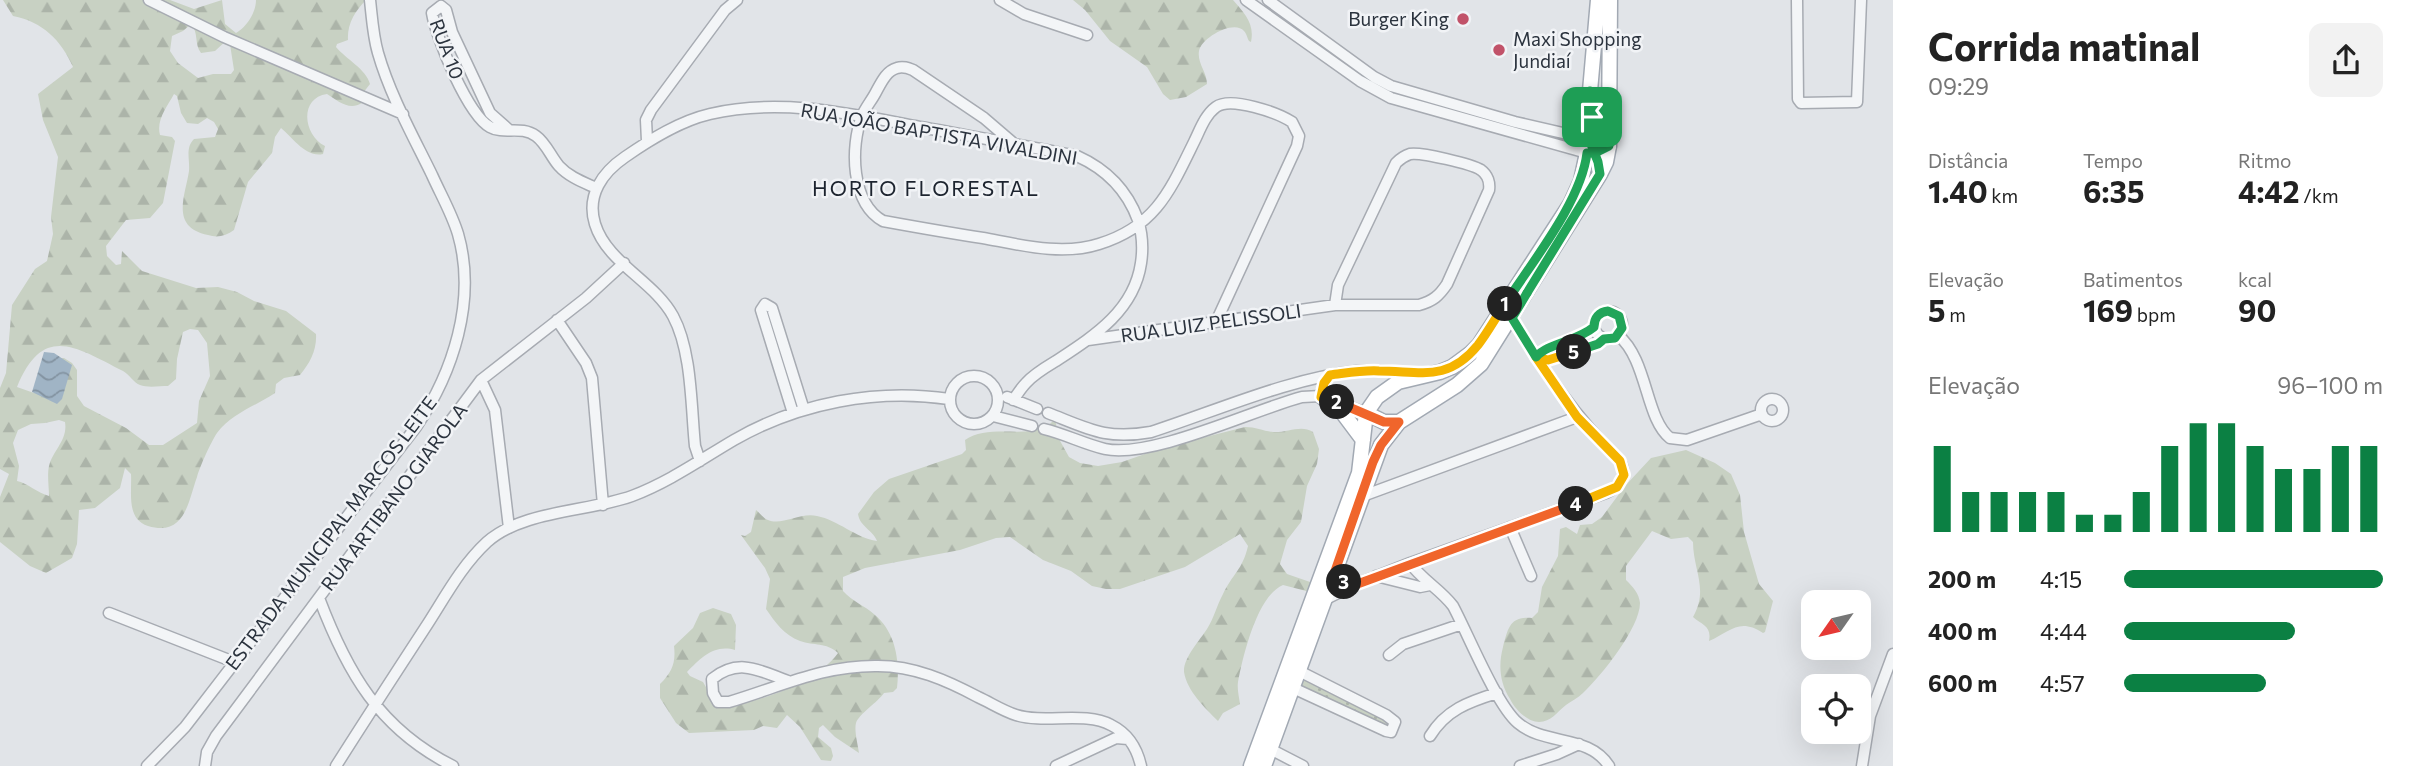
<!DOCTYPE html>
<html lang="pt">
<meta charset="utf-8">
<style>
body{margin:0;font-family:Commissioner,sans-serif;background:#f2f2f2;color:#222;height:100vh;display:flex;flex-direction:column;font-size:26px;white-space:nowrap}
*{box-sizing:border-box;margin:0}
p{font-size:23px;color:#767676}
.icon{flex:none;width:38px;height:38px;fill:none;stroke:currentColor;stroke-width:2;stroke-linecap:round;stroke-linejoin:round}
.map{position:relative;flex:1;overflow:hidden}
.side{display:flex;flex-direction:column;background:#fff;width:525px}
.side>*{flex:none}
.needle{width:46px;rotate:236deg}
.buttons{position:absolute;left:1801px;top:590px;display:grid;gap:14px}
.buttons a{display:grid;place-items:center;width:70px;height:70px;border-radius:14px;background:#fff;box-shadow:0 7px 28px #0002;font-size:35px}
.pin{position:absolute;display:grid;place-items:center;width:60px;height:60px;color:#fff;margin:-30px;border-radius:14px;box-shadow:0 4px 10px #0006}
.km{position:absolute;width:35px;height:35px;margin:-18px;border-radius:50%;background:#222;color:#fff;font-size:19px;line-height:35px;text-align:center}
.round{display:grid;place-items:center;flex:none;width:74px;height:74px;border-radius:14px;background:#f2f2f2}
.overview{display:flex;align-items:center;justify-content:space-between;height:119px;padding:0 35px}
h1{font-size:38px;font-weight:700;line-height:52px}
.figures{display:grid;grid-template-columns:repeat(3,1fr);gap:10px;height:119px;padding:7px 35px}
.figures div{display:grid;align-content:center}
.figures b{font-size:30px;font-weight:700}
.figures small{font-size:19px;font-weight:400}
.figures p{font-size:19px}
.chart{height:196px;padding:14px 35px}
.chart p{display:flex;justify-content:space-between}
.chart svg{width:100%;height:126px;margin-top:7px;stroke:#0b8043;stroke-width:6}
ul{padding:0 35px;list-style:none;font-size:23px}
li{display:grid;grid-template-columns:112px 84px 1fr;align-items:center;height:52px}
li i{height:18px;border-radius:9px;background:#0b8043}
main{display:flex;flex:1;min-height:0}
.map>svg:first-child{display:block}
.forest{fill:url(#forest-firs);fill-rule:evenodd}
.park{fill:url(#park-dots)}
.water{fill:url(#water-waves)}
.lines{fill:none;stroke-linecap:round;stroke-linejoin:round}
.minor-casing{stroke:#a7abb2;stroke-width:13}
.major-casing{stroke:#a2a9b3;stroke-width:17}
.minor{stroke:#f3f5f7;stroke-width:10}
.major{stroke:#fff;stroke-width:14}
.split-1-casing{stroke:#fff;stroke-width:14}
.split-2-casing{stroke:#fff;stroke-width:14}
.split-3-casing{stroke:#fff;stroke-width:14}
.split-4-casing{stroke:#fff;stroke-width:14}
.split-5-casing{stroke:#fff;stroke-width:14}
.split-6-casing{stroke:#fff;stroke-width:14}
.split-7-casing{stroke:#fff;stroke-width:14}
.split-1{stroke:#22a559;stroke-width:9}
.split-2{stroke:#f5b400;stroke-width:9}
.split-3{stroke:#f0652b;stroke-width:9}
.split-4{stroke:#f0652b;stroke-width:9}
.split-5{stroke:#f5b400;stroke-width:9}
.split-6{stroke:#22a559;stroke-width:9}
.split-7{stroke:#22a559;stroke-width:9}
.poi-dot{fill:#c15269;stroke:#f1f3f6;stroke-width:2.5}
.labels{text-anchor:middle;stroke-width:5;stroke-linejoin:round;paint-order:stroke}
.poi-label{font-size:19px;fill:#2b333e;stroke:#f1f3f6;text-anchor:end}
.street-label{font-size:19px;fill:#2b333e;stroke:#f1f3f6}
.neighbourhood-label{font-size:21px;letter-spacing:2px;fill:#1d242f;stroke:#f1f3f6}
</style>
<main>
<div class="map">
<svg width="1893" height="766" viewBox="0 0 1893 766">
<defs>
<pattern id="forest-firs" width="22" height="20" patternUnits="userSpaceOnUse" patternTransform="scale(1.75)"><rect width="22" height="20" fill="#c8d1c3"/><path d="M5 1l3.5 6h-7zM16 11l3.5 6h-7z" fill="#acb4a9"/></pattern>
<pattern id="park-dots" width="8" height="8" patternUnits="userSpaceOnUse" patternTransform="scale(1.75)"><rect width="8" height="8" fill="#c8d1c3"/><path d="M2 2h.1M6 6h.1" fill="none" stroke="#acb4a9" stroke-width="1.8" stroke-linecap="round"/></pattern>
<pattern id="water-waves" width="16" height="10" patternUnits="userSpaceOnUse" patternTransform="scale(1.75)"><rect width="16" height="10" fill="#a0b4c5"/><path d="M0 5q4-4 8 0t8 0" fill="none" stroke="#8393a1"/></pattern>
</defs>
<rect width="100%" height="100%" fill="#e1e4e8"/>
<path class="forest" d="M3 0H170L194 9 222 0 225 24 236 33C247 27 256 12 256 0H366C355 11 347 24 348 40L337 44 336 47C346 59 366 69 370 84L363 93 362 103C349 111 338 101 327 94 299 98 303 135 325 146L323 154C306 158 292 137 281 128L275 137 272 153 248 182 234 230C226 236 217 238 208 235 170 227 185 197 189 171 190 159 185 148 194 139L215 137 218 129 214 122 207 118 198 124 187 123 181 113 177 96 174 94C167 107 156 120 160 135L172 137 175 141 163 203 150 218 126 220 106 246 107 256 116 265 121 264 122 251 142 271 196 288 218 287 237 292 254 301 286 311 316 334C317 350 310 363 300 375L284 378 276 384 275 393C256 406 232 413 217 433 211 442 200 466 197 477 188 502 185 537 148 526 126 519 132 493 131 474L125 468 120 488 95 508 79 510 77 544 72 558 46 573 30 566 0 542V497L9 474 0 469V388L6 373 12 305 35 269 47 261 53 234 51 217 58 157 43 120 38 94 73 67C61 40 43 22 13 16ZM191 24C199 33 194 44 201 53L215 51 229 38 234 70 231 74H213L198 78 178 63 170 51 172 36 183 31ZM190 329 198 330 207 343 210 376 199 401 197 423 163 445H149L126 428 84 406 77 396V370L72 363 64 358H59L54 362 34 393 17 387C43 323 76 347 123 371 129 374 134 383 140 385 147 388 160 386 168 386L176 379 177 359 183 332ZM59 420 65 422C68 440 53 450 49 466 47 475 49 487 49 496 38 493 27 483 17 481L19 466 13 443 18 430 31 424 45 423Z
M1073 0H1233C1244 13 1255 23 1251 42L1249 41C1247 38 1247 34 1244 31 1234 19 1201 38 1199 51 1197 63 1207 72 1207 84L1186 97 1170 100 1163 94 1147 67 1110 41 1085 10Z
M1055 419 1059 439 1069 457 1080 463 1098 466 1122 462 1162 448 1245 427C1256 427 1263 431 1273 432 1287 433 1301 424 1313 432L1319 449 1317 464 1307 486 1301 522 1287 540 1280 564 1287 574 1313 583 1310 592 1283 585C1257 596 1243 656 1238 682 1237 689 1239 697 1240 704L1223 713 1218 721C1205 708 1187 691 1184 672 1183 658 1200 640 1207 629 1214 618 1217 605 1223 594 1233 573 1242 571 1248 546L1240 534 1185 567 1120 589H1106L1092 586 1071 571 1043 560 1010 537 996 538 960 550 865 568 843 577V591C853 602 864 605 875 615 896 633 900 661 897 688L893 692 884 693C878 702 859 714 856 723 854 731 858 745 859 753L835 737 823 725 819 728 818 737 831 748 833 756 831 761 821 760 800 727 787 715 777 728 763 726 754 730 689 733 676 723 660 698V684C672 672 676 663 674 646L693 628 700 613 713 608 731 614 736 625 735 650C714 644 701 658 687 672L690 676 703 682 710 694 732 706C766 699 817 682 838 653 826 642 814 646 800 641 784 635 775 622 766 609L770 579 765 568 741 535 745 536 751 532 756 510C760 513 763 518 768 520 782 526 800 512 817 516 838 520 856 538 877 541 873 530 860 527 858 514L874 492 889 479 962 454 966 450 965 440C986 425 1019 436 1041 429 1047 427 1051 423 1055 419Z
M1686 450 1715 463 1731 474 1740 495 1744 532 1759 584 1773 601 1765 632 1763 633C1739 617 1730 632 1709 641 1712 626 1702 625 1693 617 1709 589 1693 570 1693 542L1688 537 1671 539 1652 531 1626 566V580C1633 587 1639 593 1640 603 1640 628 1601 676 1583 693 1578 698 1571 701 1566 705 1557 712 1551 722 1539 722 1526 721 1515 709 1510 699 1500 683 1498 666 1503 647 1508 628 1510 616 1532 618L1538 612 1542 587 1558 556 1560 529 1566 527 1577 534 1580 525 1592 524 1602 517 1625 486 1651 458Z"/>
<path class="park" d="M1306 680 1391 723 1388 728 1301 686 1302 681Z"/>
<path class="water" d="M44 352 54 353 72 365 62 399 57 404 32 392Z"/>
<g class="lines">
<defs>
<path id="minor" d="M149 0 224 37 403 114
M1000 0 1024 14 1087 35
M1246 0 1360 81 1391 98 1587 153
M1268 0 1374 77 1391 86 1515 122 1589 139
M1797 0 1798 99 1801 103 1857 102 1861 0
M508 129 490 113 452 32 446 10 441 6 432 13C436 38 468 115 490 127 504 135 521 125 536 136 546 143 551 157 559 166 569 177 583 182 596 188
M647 141 646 120 651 110 725 10 737 0
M1012 142 984 118 913 70C908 68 903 66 897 68 886 71 881 83 876 92 872 100 865 108 862 116 850 147 851 203 883 221 916 227 950 233 983 238 1021 245 1062 256 1099 244 1155 227 1170 191 1194 142 1200 130 1205 115 1216 107 1231 96 1278 113 1292 122L1299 136 1297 146 1216 322
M1594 325a14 14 0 1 1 28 0a14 14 0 1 1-28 0Z
M557 320 586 363 592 378 603 505
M1618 335C1648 360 1645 418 1670 438L1687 440 1762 414
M1088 340 1335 305H1419C1433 301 1439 296 1447 284L1489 190C1490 183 1488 175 1481 170 1472 164 1421 152 1410 154 1404 156 1400 159 1396 163L1338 285 1335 305
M1536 357 1548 360 1598 344 1604 339
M1536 357C1547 344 1576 342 1594 327
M950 400a24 24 0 1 1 48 0a24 24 0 1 1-48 0Z
M481 380 495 410 509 528
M1007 397 1037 409
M1761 410a11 11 0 1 1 22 0a11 11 0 1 1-22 0Z
M793 413 761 310 765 304 772 308 804 410
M1048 413C1089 429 1106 440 1151 432 1216 411 1290 378 1357 371 1378 369 1400 372 1421 374
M993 416 1032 426
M1044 429C1065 434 1084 444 1105 449 1151 459 1253 410 1302 397L1321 396 1366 413
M700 461 695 446C691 407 692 351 673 316 654 281 607 263 595 224 586 195 603 172 625 157 651 139 680 121 710 114 779 98 847 113 915 126 969 136 1023 145 1077 156 1106 169 1127 190 1138 220 1142 233 1143 250 1141 263 1134 311 1094 336 1056 361 1046 367 1034 374 1026 383 1021 388 1017 395 1013 400
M1360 497 1577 417
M1510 527 1531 576
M1410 563C1422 580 1440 589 1453 606 1468 634 1496 704 1518 723 1545 746 1589 734 1609 766
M1376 576 1420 587 1430 585
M319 598C347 672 379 729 453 766
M1324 600 1352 586 1410 563 1606 493C1620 486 1628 477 1620 461 1574 416 1545 372 1512 318
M109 613 234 662
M1389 655 1403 644 1462 624
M788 681C760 671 739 657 712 679L713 693 718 702H729C780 687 823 665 878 666 914 666 946 680 978 697 991 703 1003 711 1016 715 1045 724 1085 711 1111 725 1127 733 1137 748 1141 766
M1293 688 1386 731 1391 732 1395 722 1386 715 1299 671
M1430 736C1446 710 1468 702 1497 693
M1270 749 1303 766
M147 766 185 727 416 427C453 373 477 300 458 234 452 214 441 195 432 175 413 136 390 95 378 53 373 36 372 18 370 0
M205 766 207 752 216 736 481 380 586 298 624 263
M336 766C365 720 395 674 425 628 444 599 461 566 487 542 523 510 588 512 632 496 669 482 700 460 734 440 798 403 877 388 949 399
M1056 766 1116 738 1128 739
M1520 766 1557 754 1579 744
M1862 766 1870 716 1893 654"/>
<path id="major" d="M1321 396 1342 412 1363 440
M1366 413 1384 422H1399
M1251 766 1359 473 1366 413 1377 397 1398 382 1440 372 1452 367 1471 353 1479 345 1571 203 1581 181 1587 153 1590 91 1598 0
M1264 766 1381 445 1399 422 1457 385 1481 364 1600 174 1606 162 1609 146 1610 0"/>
</defs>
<use href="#minor" class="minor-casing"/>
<use href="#major" class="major-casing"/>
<use href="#minor" class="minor"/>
<use href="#major" class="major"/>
</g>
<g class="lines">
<defs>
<path id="split-1" d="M1505 304C1532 262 1581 202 1587 153H1595L1609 146V116L1601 123 1595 122 1592 117"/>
<path id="split-2" d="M1337 402 1321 397 1324 383 1330 375C1347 373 1363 370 1379 371 1420 371 1447 383 1478 345 1488 332 1496 317 1505 304"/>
<path id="split-3" d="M1337 402 1384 422H1399L1381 445 1373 462 1334 574 1344 582"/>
<path id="split-4" d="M1344 582 1352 586 1576 504"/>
<path id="split-5" d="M1574 352 1548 360 1536 357 1577 417 1620 461 1624 475 1617 487 1576 504"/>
<path id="split-6" d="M1527 293 1512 318 1536 357C1548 343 1576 342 1594 327 1594 318 1599 312 1608 311L1619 316 1622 328 1615 338 1604 339 1598 344 1574 352"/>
<path id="split-7" d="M1527 293 1600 174 1598 162 1589 139 1590 91 1593 100 1592 117"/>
</defs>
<use href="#split-1" class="split-1-casing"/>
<use href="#split-2" class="split-2-casing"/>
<use href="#split-3" class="split-3-casing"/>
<use href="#split-4" class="split-4-casing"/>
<use href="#split-5" class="split-5-casing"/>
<use href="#split-6" class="split-6-casing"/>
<use href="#split-7" class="split-7-casing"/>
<use href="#split-1" class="split-1"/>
<use href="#split-2" class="split-2"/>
<use href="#split-3" class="split-3"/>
<use href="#split-4" class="split-4"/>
<use href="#split-5" class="split-5"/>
<use href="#split-6" class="split-6"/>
<use href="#split-7" class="split-7"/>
</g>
<g class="poi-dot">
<circle cx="1463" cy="19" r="7"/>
<circle cx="1499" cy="50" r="7"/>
</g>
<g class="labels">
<g class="poi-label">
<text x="1449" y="26">Burger King</text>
<text x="1513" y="46" text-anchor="start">Maxi Shopping<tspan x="1513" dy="22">Jundiaí</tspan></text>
</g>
<g class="street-label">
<text transform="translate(447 49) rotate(69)" y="7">RUA 10</text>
<text transform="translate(939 134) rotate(10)" y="7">RUA JOÃO BAPTISTA VIVALDINI</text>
<text transform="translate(1211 323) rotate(-8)" y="7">RUA LUIZ PELISSOLI</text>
<text transform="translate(394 497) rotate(-53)" y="7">RUA ARTIBANO GIAROLA</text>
<text transform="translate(331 533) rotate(-53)" y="7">ESTRADA MUNICIPAL MARCOS LEITE</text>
</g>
<g class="neighbourhood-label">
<text x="926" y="196">HORTO FLORESTAL</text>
</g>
</g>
</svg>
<div class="buttons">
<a><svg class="needle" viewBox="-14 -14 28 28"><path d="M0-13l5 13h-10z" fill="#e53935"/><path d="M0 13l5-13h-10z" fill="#767676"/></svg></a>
<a><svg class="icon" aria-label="locate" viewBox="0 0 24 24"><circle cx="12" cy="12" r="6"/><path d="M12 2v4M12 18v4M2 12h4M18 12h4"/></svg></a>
</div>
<div class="pin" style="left:1592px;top:117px;background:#1e9e55"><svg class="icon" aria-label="arrive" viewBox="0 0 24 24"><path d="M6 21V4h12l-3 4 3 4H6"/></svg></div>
<b class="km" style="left:1505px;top:304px">1</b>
<b class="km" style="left:1337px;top:402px">2</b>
<b class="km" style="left:1344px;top:582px">3</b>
<b class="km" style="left:1576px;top:504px">4</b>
<b class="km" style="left:1574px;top:352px">5</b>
</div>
<section class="side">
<div class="overview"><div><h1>Corrida matinal</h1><p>09:29</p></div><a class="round"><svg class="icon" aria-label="share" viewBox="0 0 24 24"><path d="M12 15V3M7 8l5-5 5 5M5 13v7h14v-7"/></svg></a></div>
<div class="figures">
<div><p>Distância</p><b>1.40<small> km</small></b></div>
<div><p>Tempo</p><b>6:35</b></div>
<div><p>Ritmo</p><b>4:42<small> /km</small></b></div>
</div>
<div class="figures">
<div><p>Elevação</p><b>5<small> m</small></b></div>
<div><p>Batimentos</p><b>169<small> bpm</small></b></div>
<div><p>kcal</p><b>90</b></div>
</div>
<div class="chart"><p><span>Elevação</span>96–100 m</p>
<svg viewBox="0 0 160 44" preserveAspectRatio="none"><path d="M5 44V14M15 44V30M25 44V30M35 44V30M45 44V30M55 44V38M65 44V38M75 44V30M85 44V14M95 44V6M105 44V6M115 44V14M125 44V22M135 44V22M145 44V14M155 44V14"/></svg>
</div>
<ul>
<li><b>200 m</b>4:15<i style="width:100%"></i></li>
<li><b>400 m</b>4:44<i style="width:66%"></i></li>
<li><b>600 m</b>4:57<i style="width:55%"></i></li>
</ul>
</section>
</main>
